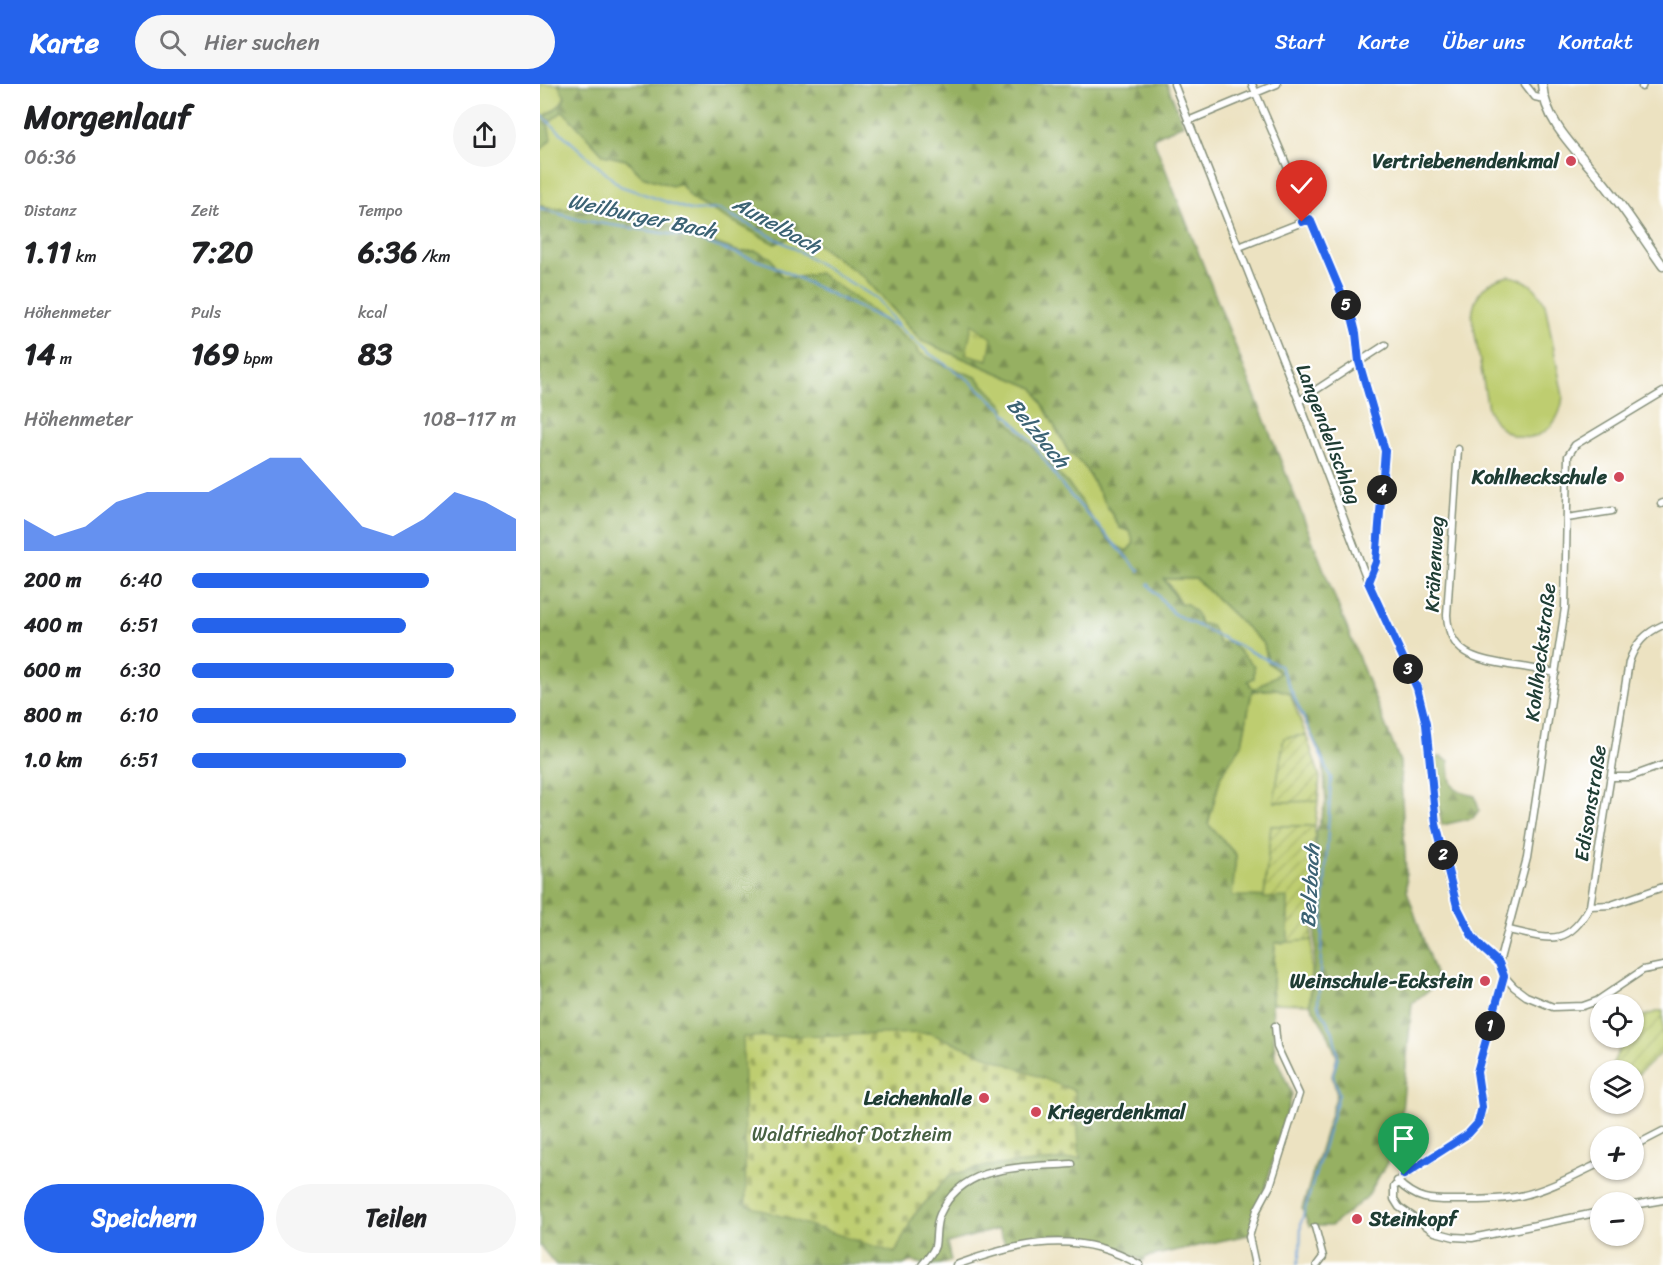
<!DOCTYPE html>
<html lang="de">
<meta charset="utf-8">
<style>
body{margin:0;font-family:Sriracha,sans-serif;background:#f6f6f6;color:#202124;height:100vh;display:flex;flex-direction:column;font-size:22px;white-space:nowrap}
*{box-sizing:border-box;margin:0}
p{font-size:20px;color:#757577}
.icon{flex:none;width:33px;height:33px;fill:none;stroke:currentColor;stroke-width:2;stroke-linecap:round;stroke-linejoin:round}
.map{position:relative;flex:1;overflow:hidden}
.drawer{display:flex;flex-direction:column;background:#fff;width:540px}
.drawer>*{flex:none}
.tools{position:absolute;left:1050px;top:910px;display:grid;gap:12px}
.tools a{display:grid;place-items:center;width:54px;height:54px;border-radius:50%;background:#fff;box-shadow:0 2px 4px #0004;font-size:30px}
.pin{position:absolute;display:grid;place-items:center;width:51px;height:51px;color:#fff;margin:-62px -26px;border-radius:50% 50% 50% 0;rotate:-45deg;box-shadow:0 0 6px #0007}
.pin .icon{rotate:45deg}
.km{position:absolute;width:30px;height:30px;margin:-15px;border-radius:50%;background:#222;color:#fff;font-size:16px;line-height:30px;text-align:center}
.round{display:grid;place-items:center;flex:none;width:63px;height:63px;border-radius:32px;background:#f6f6f6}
.summary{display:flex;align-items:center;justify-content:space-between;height:102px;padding:0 24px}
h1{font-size:33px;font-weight:700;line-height:45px}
.metrics{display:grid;grid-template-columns:repeat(3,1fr);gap:9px;height:102px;padding:6px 24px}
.metrics div{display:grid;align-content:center}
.metrics b{font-size:30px;font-weight:700}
.metrics small{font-size:16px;font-weight:400}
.metrics p{font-size:16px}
.chart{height:168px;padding:12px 24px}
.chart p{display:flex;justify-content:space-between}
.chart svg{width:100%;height:108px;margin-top:6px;fill:#2563eb;opacity:.7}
.primary-button{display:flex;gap:12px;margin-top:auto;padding:12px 24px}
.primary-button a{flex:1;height:69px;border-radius:36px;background:#2563eb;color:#fff;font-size:24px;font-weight:700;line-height:69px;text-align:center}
.primary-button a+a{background:#f6f6f6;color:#202124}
ul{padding:0 24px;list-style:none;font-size:20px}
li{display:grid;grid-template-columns:96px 72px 1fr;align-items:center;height:45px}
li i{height:15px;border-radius:8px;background:#2563eb}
header{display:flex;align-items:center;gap:36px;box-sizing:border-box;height:84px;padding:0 30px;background:#2563eb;color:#fff}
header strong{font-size:28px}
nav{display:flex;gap:33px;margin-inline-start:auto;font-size:21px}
.search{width:420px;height:54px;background:#f6f6f6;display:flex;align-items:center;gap:15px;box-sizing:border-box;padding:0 21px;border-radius:33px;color:#757577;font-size:22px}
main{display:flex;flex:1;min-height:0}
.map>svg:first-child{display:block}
.grass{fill:#becd6f;stroke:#6e8552;stroke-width:1.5}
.forest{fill:url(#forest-firs);stroke:#5a764b;stroke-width:1.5;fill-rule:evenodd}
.cemetery{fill:url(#cemetery-stones);stroke:#6e8552;stroke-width:1.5}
.park{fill:url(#park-tufts);stroke:#6e8552;stroke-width:1.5}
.garden{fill:url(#garden-furrows);stroke:#6e8552;stroke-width:1.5}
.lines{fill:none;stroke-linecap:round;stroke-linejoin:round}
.stream{stroke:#689dd4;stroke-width:2}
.street-casing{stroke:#86907a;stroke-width:9}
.secondary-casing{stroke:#86907a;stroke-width:11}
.street{stroke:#fff;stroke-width:6}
.secondary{stroke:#fff;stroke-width:8}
.route-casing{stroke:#fff;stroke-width:12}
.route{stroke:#2563eb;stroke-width:8}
.poi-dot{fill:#d1495b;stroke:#fff;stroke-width:2}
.labels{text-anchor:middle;stroke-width:4.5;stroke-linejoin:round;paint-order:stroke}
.poi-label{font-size:20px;font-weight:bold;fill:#1f3d34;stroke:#fff;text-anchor:end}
.street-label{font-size:20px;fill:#1f3d34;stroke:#fff}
.park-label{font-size:20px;fill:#476143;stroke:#fff}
.water-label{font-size:21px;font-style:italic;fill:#3c6374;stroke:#fff}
</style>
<header>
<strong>Karte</strong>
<div class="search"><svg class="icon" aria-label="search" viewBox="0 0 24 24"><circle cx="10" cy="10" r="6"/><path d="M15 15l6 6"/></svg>Hier suchen</div>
<nav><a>Start</a><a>Karte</a><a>Über uns</a><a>Kontakt</a></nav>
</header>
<main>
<section class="drawer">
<div class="summary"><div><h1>Morgenlauf</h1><p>06:36</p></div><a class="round"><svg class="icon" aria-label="share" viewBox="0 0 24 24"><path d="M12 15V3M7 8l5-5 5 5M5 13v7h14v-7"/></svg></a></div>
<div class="metrics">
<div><p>Distanz</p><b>1.11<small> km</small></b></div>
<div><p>Zeit</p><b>7:20</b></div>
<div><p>Tempo</p><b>6:36<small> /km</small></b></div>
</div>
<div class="metrics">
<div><p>Höhenmeter</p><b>14<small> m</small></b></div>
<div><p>Puls</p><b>169<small> bpm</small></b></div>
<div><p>kcal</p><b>83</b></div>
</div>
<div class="chart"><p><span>Höhenmeter</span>108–117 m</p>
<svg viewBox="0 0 160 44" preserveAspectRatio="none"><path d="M0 44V31L10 38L20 34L30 24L40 20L50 20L60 20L70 13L80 6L90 6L100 20L110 34L120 38L130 31L140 20L150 24L160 31V44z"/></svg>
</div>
<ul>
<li><b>200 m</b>6:40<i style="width:73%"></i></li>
<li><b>400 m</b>6:51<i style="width:66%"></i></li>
<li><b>600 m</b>6:30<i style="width:81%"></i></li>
<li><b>800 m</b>6:10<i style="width:100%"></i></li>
<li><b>1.0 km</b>6:51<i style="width:66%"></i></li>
</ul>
<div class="primary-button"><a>Speichern</a><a>Teilen</a></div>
</section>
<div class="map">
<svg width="1123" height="1181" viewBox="0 0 1123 1181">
<defs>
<pattern id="forest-firs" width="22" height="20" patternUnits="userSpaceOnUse" patternTransform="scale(1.5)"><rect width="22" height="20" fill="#96b062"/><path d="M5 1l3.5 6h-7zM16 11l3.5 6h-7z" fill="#7a9052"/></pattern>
<pattern id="cemetery-stones" width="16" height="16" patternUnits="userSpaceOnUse" patternTransform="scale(1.5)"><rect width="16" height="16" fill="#becd6f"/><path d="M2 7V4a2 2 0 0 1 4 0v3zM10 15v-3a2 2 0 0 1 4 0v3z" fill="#9aa85c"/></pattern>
<pattern id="park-tufts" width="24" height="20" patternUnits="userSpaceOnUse" patternTransform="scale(1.5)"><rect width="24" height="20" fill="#becd6f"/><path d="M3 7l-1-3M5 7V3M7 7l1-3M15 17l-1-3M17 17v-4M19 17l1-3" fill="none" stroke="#9aa85c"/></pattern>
<pattern id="garden-furrows" width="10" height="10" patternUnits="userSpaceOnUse" patternTransform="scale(1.5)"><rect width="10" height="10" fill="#becd6f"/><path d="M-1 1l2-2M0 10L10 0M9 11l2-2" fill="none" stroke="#9aa85c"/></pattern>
</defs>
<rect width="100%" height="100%" fill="#fff"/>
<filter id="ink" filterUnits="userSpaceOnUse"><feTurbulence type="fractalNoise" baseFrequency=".0167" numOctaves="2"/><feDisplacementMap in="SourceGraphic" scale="12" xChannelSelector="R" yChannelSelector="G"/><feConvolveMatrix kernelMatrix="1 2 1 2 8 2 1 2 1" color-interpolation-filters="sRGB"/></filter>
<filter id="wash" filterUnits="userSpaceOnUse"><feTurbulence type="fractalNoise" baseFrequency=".008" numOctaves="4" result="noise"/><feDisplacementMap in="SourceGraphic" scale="24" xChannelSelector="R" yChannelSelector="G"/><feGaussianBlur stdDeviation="1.35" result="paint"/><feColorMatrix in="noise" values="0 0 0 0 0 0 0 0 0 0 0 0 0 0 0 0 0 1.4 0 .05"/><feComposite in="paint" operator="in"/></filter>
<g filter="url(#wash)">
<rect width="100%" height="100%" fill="#ece2c1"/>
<path class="grass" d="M0 0H19L25 13 20 21 3 33 0 29Z
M23 26 64 71 86 76 102 92 140 99 153 116 235 160 261 149 324 193 382 257 494 304 528 367 544 382 580 444 590 447 594 459 587 467 576 463 561 448 531 404 466 335 401 280 378 269 279 189 254 194 241 192 238 184 216 167 199 168 126 141H105L81 129 6 124 0 121V65H2L8 39Z
M969 192C987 195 997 203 1005 220L1023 312C1019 360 967 369 948 325L932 233C934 210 945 197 969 192Z
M623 495H656L724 560 728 578 740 589 714 606 679 559 671 541 660 540 641 520 629 500Z
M737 605 749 608 766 651 744 654 734 718 778 717 775 742H731L724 814 691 813 696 771 668 740 681 691 702 660 712 607Z
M772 856 770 920 732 919 735 859Z"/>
<path class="forest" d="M18 0H627L643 40 613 54 860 678 867 807 898 899 872 919 859 1058 827 1113 791 1142H769L762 1125 797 1010 792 992 797 973 788 950 770 920 775 863 776 750 786 718 783 673 750 609 737 605 712 607 702 660 681 691 668 740 696 771 692 812 748 813V858L735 859 732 919 735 972 752 1010 712 1150 606 1173 603 1177C572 1159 530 1146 493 1153 484 1155 475 1158 466 1161L458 1145 407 1159 411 1177C403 1180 395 1181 386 1181 375 1179 376 1174 363 1181H16L0 1162V121L6 124 81 129 105 141H126L199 168 216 167 231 174 241 192 254 194 279 189 321 218 376 263 378 269 401 280 436 293 465 323 466 335C487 357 509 379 530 402 549 424 558 456 587 467L594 459 590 447 580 444 544 382 528 367 494 304 382 257 324 193 261 149 235 160 153 116 140 99 132 102 102 92 86 76 64 71 23 27 8 39 11 55 2 65H0V29L4 33 20 21 25 13ZM624 495H656L724 560 728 578 740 589 713 606 708 597 714 594V582L690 558 679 559 671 541 660 540 657 530 647 520H640ZM389 949 540 1074 446 1082 410 1091 374 1131 355 1169Z
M901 673 909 677C910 702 910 707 935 712L939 726 933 734 902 741 895 705 894 674Z"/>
<path class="cemetery" d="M389 949 535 1007 540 1074 446 1082 410 1091 374 1131 355 1169 206 1121 203 953Z"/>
<path class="park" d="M432 240 452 254 448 276 426 270Z"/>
<path class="garden" d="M766 651 780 693 778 717 734 718 744 654Z
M731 742H775L772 856 748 858V813L724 814Z
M1119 927H1123V970H1120L1094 994V987H1069L1085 954H1094V935Z"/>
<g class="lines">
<path class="stream" d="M0 30 80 102 153 127 179 125 250 162 336 214 360 244 390 270 429 296 462 325 492 358 524 404 599 487
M0 124 40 136 148 153 231 181 359 243
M608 500 634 530 740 582 791 694 778 921 793 948 798 973 793 991 799 1010 761 1139 760 1172 757 1181"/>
</g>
</g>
<g filter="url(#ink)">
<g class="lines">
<defs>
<path id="street" d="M634 0 759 317 828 498 877 604 886 640 896 740 911 803 924 838 942 864 959 879 964 892 974 903 986 912 1013 923 1043 922 1057 917 1103 886 1123 882
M712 0 813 237 816 249 819 278 845 367 836 478 828 498
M985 0 995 13 1004 15
M1102 3 1103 0
M648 37 737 0
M699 163 770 135
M759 317 845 261
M918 365 907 531C909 571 936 575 969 581 985 583 1000 586 1016 589
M1121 420 1123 419
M1027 434 1072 427
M1071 693H1090L1123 681
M1050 822 1071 821 1123 803
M969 846C1008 855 1028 864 1050 822L1089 578C1095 560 1105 549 1123 541
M959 879 987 774 1025 524 1028 372 1035 361 1123 308
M964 892 937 988 942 1023 938 1039 928 1050 864 1091 854 1103V1115L859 1123 895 1148 914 1153 932 1154 1060 1128
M1094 1062 1123 1047
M857 1097C878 1118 893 1116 921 1116 941 1116 960 1116 980 1112 1008 1106 1035 1091 1060 1079
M1094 1121 1123 1116
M775 1143 783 1173 777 1181
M382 1181C386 1176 393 1169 395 1162 397 1151 395 1141 400 1130 423 1078 484 1084 531 1080
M416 1181C480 1158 537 1144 600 1181
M715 1181 709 1153 717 1126 730 1102 759 1010 737 963 735 942"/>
<path id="secondary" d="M1002 0C1005 43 1046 74 1070 107 1089 131 1105 157 1123 182"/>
</defs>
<use href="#street" class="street-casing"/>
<use href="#secondary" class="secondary-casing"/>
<use href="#street" class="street"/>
<use href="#secondary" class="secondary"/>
</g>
</g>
<g class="lines" filter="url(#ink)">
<defs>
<path id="route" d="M762 138 770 135 813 237 816 249 819 278 845 367 836 478 828 498 877 604 886 640 896 740 917 822 932 852 942 864 959 879 964 892 937 988 942 1023 938 1039 928 1050 864 1091"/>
</defs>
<use href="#route" class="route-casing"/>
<use href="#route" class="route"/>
</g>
<g class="poi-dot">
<circle cx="1031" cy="77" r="6"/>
<circle cx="1079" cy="393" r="6"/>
<circle cx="945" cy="897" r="6"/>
<circle cx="444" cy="1014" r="6"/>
<circle cx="496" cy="1028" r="6"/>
<circle cx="817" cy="1135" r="6"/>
</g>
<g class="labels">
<g class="poi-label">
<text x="1019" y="84">Vertriebenendenkmal</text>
<text x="1067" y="400">Kohlheckschule</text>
<text x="933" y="904">Weinschule-Eckstein</text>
<text x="432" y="1021">Leichenhalle</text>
<text x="508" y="1035" text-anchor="start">Kriegerdenkmal</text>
<text x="829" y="1142" text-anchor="start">Steinkopf</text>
</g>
<g class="street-label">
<text transform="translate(789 350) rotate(69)" y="7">Langendellschlag</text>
<text transform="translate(894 480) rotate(-87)" y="7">Krähenweg</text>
<text transform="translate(1000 568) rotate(-83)" y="7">Kohlheckstraße</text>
<text transform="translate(1050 719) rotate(-81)" y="7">Edisonstraße</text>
</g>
<g class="park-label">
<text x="312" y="1057">Waldfriedhof Dotzheim</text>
</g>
<g class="water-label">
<text transform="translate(102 132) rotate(12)" y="7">Weilburger Bach</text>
<text transform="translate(237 141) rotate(29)" y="7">Aunelbach</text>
<text transform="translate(498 349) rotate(50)" y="7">Belzbach</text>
<text transform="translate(770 802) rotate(-87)" y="7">Belzbach</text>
</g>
</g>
</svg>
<div class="tools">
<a><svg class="icon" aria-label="locate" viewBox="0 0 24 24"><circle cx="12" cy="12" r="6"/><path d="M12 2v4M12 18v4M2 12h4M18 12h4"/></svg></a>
<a><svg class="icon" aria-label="layers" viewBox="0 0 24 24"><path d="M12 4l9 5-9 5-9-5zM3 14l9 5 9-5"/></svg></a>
<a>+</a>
<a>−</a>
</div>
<div class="pin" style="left:864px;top:1091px;background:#1e9e55"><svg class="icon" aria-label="arrive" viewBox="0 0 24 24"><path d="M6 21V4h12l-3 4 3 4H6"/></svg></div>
<div class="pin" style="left:762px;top:138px;background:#d93025"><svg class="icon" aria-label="check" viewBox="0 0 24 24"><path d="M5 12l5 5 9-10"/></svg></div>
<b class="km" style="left:950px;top:942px">1</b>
<b class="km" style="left:903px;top:771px">2</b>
<b class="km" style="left:868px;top:585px">3</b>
<b class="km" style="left:842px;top:406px">4</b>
<b class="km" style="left:806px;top:221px">5</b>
</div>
</main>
